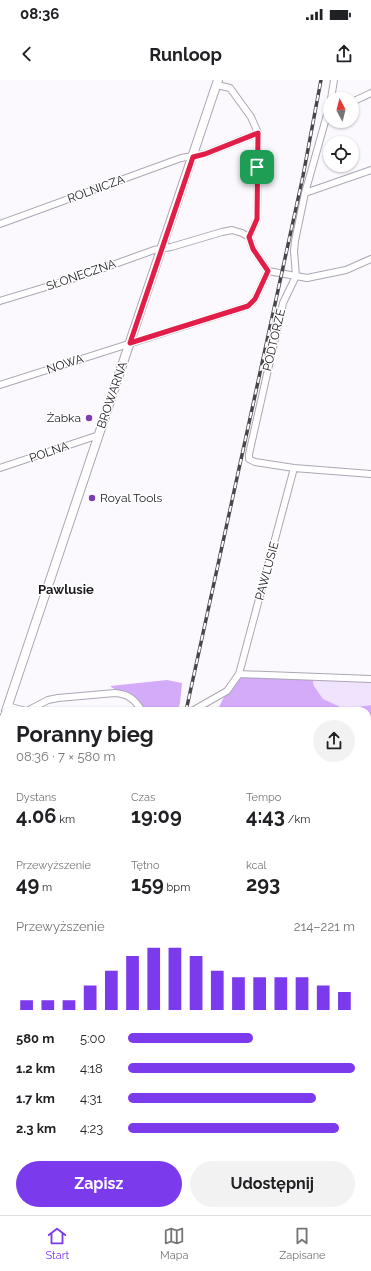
<!DOCTYPE html>
<html lang="pl">
<meta charset="utf-8">
<style>
body{margin:0;font-family:Raleway,sans-serif;background:#f2f2f2;color:#202124;height:100vh;display:flex;flex-direction:column;font-size:15px;white-space:nowrap}
*{box-sizing:border-box;margin:0}
p{font-size:13px;color:#757577}
.icon{flex:none;width:22px;height:22px;fill:none;stroke:currentColor;stroke-width:2;stroke-linecap:round;stroke-linejoin:round}
.map{position:relative;flex:1;overflow:hidden}
.side{position:absolute;left:0px;top:627px;width:371px;height:508px;display:flex;flex-direction:column;background:#fff;border-radius:12px 12px 0 0;box-shadow:0 1px 3px #0004}
.side>*{flex:none}
.needle{width:26px;rotate:353deg}
.tools{position:absolute;left:323px;top:12px;display:grid;gap:8px}
.tools a{display:grid;place-items:center;width:36px;height:36px;border-radius:50%;background:#fff;box-shadow:0 1px 3px #0004;font-size:20px}
.pin{position:absolute;display:grid;place-items:center;width:34px;height:34px;color:#fff;margin:-17px;border-radius:8px;box-shadow:0 2px 6px #0006}
.round{display:grid;place-items:center;flex:none;width:42px;height:42px;border-radius:21px;background:#f2f2f2}
.summary{display:flex;align-items:center;justify-content:space-between;height:68px;padding:0 16px}
h1{font-size:22px;font-weight:700;line-height:30px}
.stats{display:grid;grid-template-columns:repeat(3,1fr);gap:6px;height:68px;padding:4px 16px}
.stats div{display:grid;align-content:center}
.stats b{font-size:20px;font-weight:700}
.stats small{font-size:11px;font-weight:400}
.stats p{font-size:11px}
.chart{height:112px;padding:8px 16px}
.chart p{display:flex;justify-content:space-between}
.chart svg{width:100%;height:72px;margin-top:4px;stroke:#7c3aed;stroke-width:6}
.cta{display:flex;gap:8px;margin-top:auto;padding:8px 16px}
.cta a{flex:1;height:46px;border-radius:24px;background:#7c3aed;color:#fff;font-size:16px;font-weight:700;line-height:46px;text-align:center}
.cta a+a{background:#f2f2f2;color:#202124}
ul{padding:0 16px;list-style:none;font-size:13px}
li{display:grid;grid-template-columns:64px 48px 1fr;align-items:center;height:30px}
li i{height:10px;border-radius:5px;background:#7c3aed}
.status{display:flex;justify-content:space-between;align-items:center;height:28px;padding:0 20px;background:#fff;direction:ltr}
.status svg{height:11px;fill:currentColor}
header{display:flex;justify-content:space-between;align-items:center;height:52px;padding:0 16px;background:#fff;font-size:18px;font-weight:700}
.menu{display:flex;justify-content:space-around;align-items:center;height:56px;border-top:1px solid #e0e0e0;background:#fff;font-size:11px;color:#757577}
.menu a{display:grid;justify-items:center;gap:2px}
.menu .active{color:#7c3aed}
.map>svg:first-child{display:block}
.green{fill:#f0e3fe}
.forest{fill:#d3abf9}
.water{fill:#b48dd9;stroke:#866aa1}
.lines{fill:none;stroke-linecap:round;stroke-linejoin:round}
.minor-casing{stroke:#aca6b3;stroke-width:8}
.tertiary-casing{stroke:#aca6b3;stroke-width:10}
.minor{stroke:#fff;stroke-width:6}
.tertiary{stroke:#fff;stroke-width:8}
.rail-casing{stroke:#48454b;stroke-width:3.5}
.rail{stroke:#fff;stroke-width:2;stroke-dasharray:6;stroke-linecap:butt}
.route-casing{stroke:#fff;stroke-width:8}
.route{stroke:#e11d48;stroke-width:5}
.poi-dot{fill:#7e3cb0;stroke:#fff;stroke-width:1.5}
.labels{text-anchor:middle;stroke-width:3;stroke-linejoin:round;paint-order:stroke}
.street-label{font-size:12px;fill:#1b181e;stroke:#fff}
.poi-label{font-size:12px;fill:#1b181e;stroke:#fff;text-anchor:end}
.neighbourhood-label{font-size:13px;font-weight:bold;fill:#1b181e;stroke:#fff}
</style>
<div class="status"><b>08:36</b><svg viewBox="0 0 49 12"><path d="M0 12V9h3v3zM5 12V6h3v6zM10 12V3h3v9zM15 12V0h3v12zM26 1h20v11H26zM47 4h2v5h-2z"/></svg></div>
<header><svg class="icon" aria-label="back" viewBox="0 0 24 24"><path d="M15 5l-7 7 7 7"/></svg>Runloop<svg class="icon" aria-label="share" viewBox="0 0 24 24"><path d="M12 15V3M7 8l5-5 5 5M5 13v7h14v-7"/></svg></header>
<div class="map">
<svg width="371" height="1135" viewBox="0 0 371 1135">
<rect width="100%" height="100%" fill="#fbf8fe"/>
<path class="green" d="M312 597 371 599V625L345 629 323 619 314 606Z
M4 658V688L0 700V670Z
M87 1131H166L165 1135H86Z"/>
<path class="forest" d="M239 594 312 597 314 606 323 619 345 629 371 625V925L367 928V631H217L227 611Z
M167 600 182 603 180 623 178 629C169 632 149 631 141 625 137 621 136 617 130 614 123 611 116 611 110 606Z
M4 717V755H0V718Z
M371 1040V1135L355 1132 356 1135H321L323 1131H367V1046Z
M166 1131H270V1135H165Z"/>
<path class="water" d="M371 925V961L367 966V928Z
M270 1131H302V1135H270Z"/>
<g class="lines">
<defs>
<path id="minor" d="M217 5 230 8 251 37 258 53 257 139 249 157 253 169 268 191 307 198 346 190 371 179
M331 19 334 0
M352 22 371 13
M330 24 305 113 295 161 294 171 296 196 283 223 249 374V379L255 382 294 388 371 394
M305 113 371 90
M0 144 181 78 205 74 258 53
M0 221 79 197 154 170 171 167 222 152 232 150 242 153 249 157
M0 305 248 226 255 219 268 191
M0 388 99 355
M239 594 294 388
M7 626 26 631
M27 631 48 620 58 618 115 613C129 614 135 620 142 631
M192 631 227 611 239 594 371 599"/>
<path id="tertiary" d="M6 631 218 0
M0 649 4 637"/>
</defs>
<use href="#minor" class="minor-casing"/>
<use href="#tertiary" class="tertiary-casing"/>
<use href="#minor" class="minor"/>
<use href="#tertiary" class="tertiary"/>
<defs>
<path id="rail" d="M186 631 303 96 321 0
M76 1135 77 1131"/>
</defs>
<use href="#rail" class="rail-casing"/>
<use href="#rail" class="rail"/>
</g>
<g class="lines">
<defs>
<path id="route" d="M258 53 257 139 249 157 253 169 268 191 255 219 248 226 130 263 193 77 205 74Z"/>
</defs>
<use href="#route" class="route-casing"/>
<use href="#route" class="route"/>
</g>
<g class="poi-dot">
<circle cx="89" cy="338" r="4"/>
<circle cx="92" cy="418" r="4"/>
</g>
<g class="labels">
<g class="street-label">
<text transform="translate(96 109) rotate(-20)" y="4">ROLNICZA</text>
<text transform="translate(81 195) rotate(-19)" y="4">SŁONECZNA</text>
<text transform="translate(274 260) rotate(-77)" y="4">PODTORZE</text>
<text transform="translate(65 284) rotate(-18)" y="4">NOWA</text>
<text transform="translate(112 315) rotate(-71)" y="4">BROWARNA</text>
<text transform="translate(49 372) rotate(-19)" y="4">POLNA</text>
<text transform="translate(267 491) rotate(-75)" y="4">PAWLUSIE</text>
</g>
<g class="poi-label">
<text x="81" y="342">Żabka</text>
<text x="100" y="422" text-anchor="start">Royal Tools</text>
</g>
<g class="neighbourhood-label">
<text x="66" y="514">Pawlusie</text>
</g>
</g>
</svg>
<div class="tools">
<a><svg class="needle" viewBox="-14 -14 28 28"><path d="M0-13l5 13h-10z" fill="#e53935"/><path d="M0 13l5-13h-10z" fill="#757577"/></svg></a>
<a><svg class="icon" aria-label="locate" viewBox="0 0 24 24"><circle cx="12" cy="12" r="6"/><path d="M12 2v4M12 18v4M2 12h4M18 12h4"/></svg></a>
</div>
<div class="pin" style="left:257px;top:87px;background:#1e9e55"><svg class="icon" aria-label="arrive" viewBox="0 0 24 24"><path d="M6 21V4h12l-3 4 3 4H6"/></svg></div>
<section class="side">
<div class="summary"><div><h1>Poranny bieg</h1><p>08:36 · 7 × 580 m</p></div><a class="round"><svg class="icon" aria-label="share" viewBox="0 0 24 24"><path d="M12 15V3M7 8l5-5 5 5M5 13v7h14v-7"/></svg></a></div>
<div class="stats">
<div><p>Dystans</p><b>4.06<small> km</small></b></div>
<div><p>Czas</p><b>19:09</b></div>
<div><p>Tempo</p><b>4:43<small> /km</small></b></div>
</div>
<div class="stats">
<div><p>Przewyższenie</p><b>49<small> m</small></b></div>
<div><p>Tętno</p><b>159<small> bpm</small></b></div>
<div><p>kcal</p><b>293</b></div>
</div>
<div class="chart"><p><span>Przewyższenie</span>214–221 m</p>
<svg viewBox="0 0 160 44" preserveAspectRatio="none"><path d="M5 44V38M15 44V38M25 44V38M35 44V29M45 44V20M55 44V11M65 44V6M75 44V6M85 44V11M95 44V20M105 44V24M115 44V24M125 44V24M135 44V24M145 44V29M155 44V33"/></svg>
</div>
<ul>
<li><b>580 m</b>5:00<i style="width:55%"></i></li>
<li><b>1.2 km</b>4:18<i style="width:100%"></i></li>
<li><b>1.7 km</b>4:31<i style="width:83%"></i></li>
<li><b>2.3 km</b>4:23<i style="width:93%"></i></li>
</ul>
<div class="cta"><a>Zapisz</a><a>Udostępnij</a></div>
</section>
</div>
<nav class="menu">
<a class="active"><svg class="icon" aria-label="home" viewBox="0 0 24 24"><path d="M3 11l9-7 9 7M6 9v11h12V9"/></svg>Start</a>
<a><svg class="icon" aria-label="map" viewBox="0 0 24 24"><path d="M3 6l6-2 6 2 6-2v14l-6 2-6-2-6 2zM9 4v14M15 6v14"/></svg>Mapa</a>
<a><svg class="icon" aria-label="saved" viewBox="0 0 24 24"><path d="M7 4h10v16l-5-4-5 4z"/></svg>Zapisane</a>
</nav>
